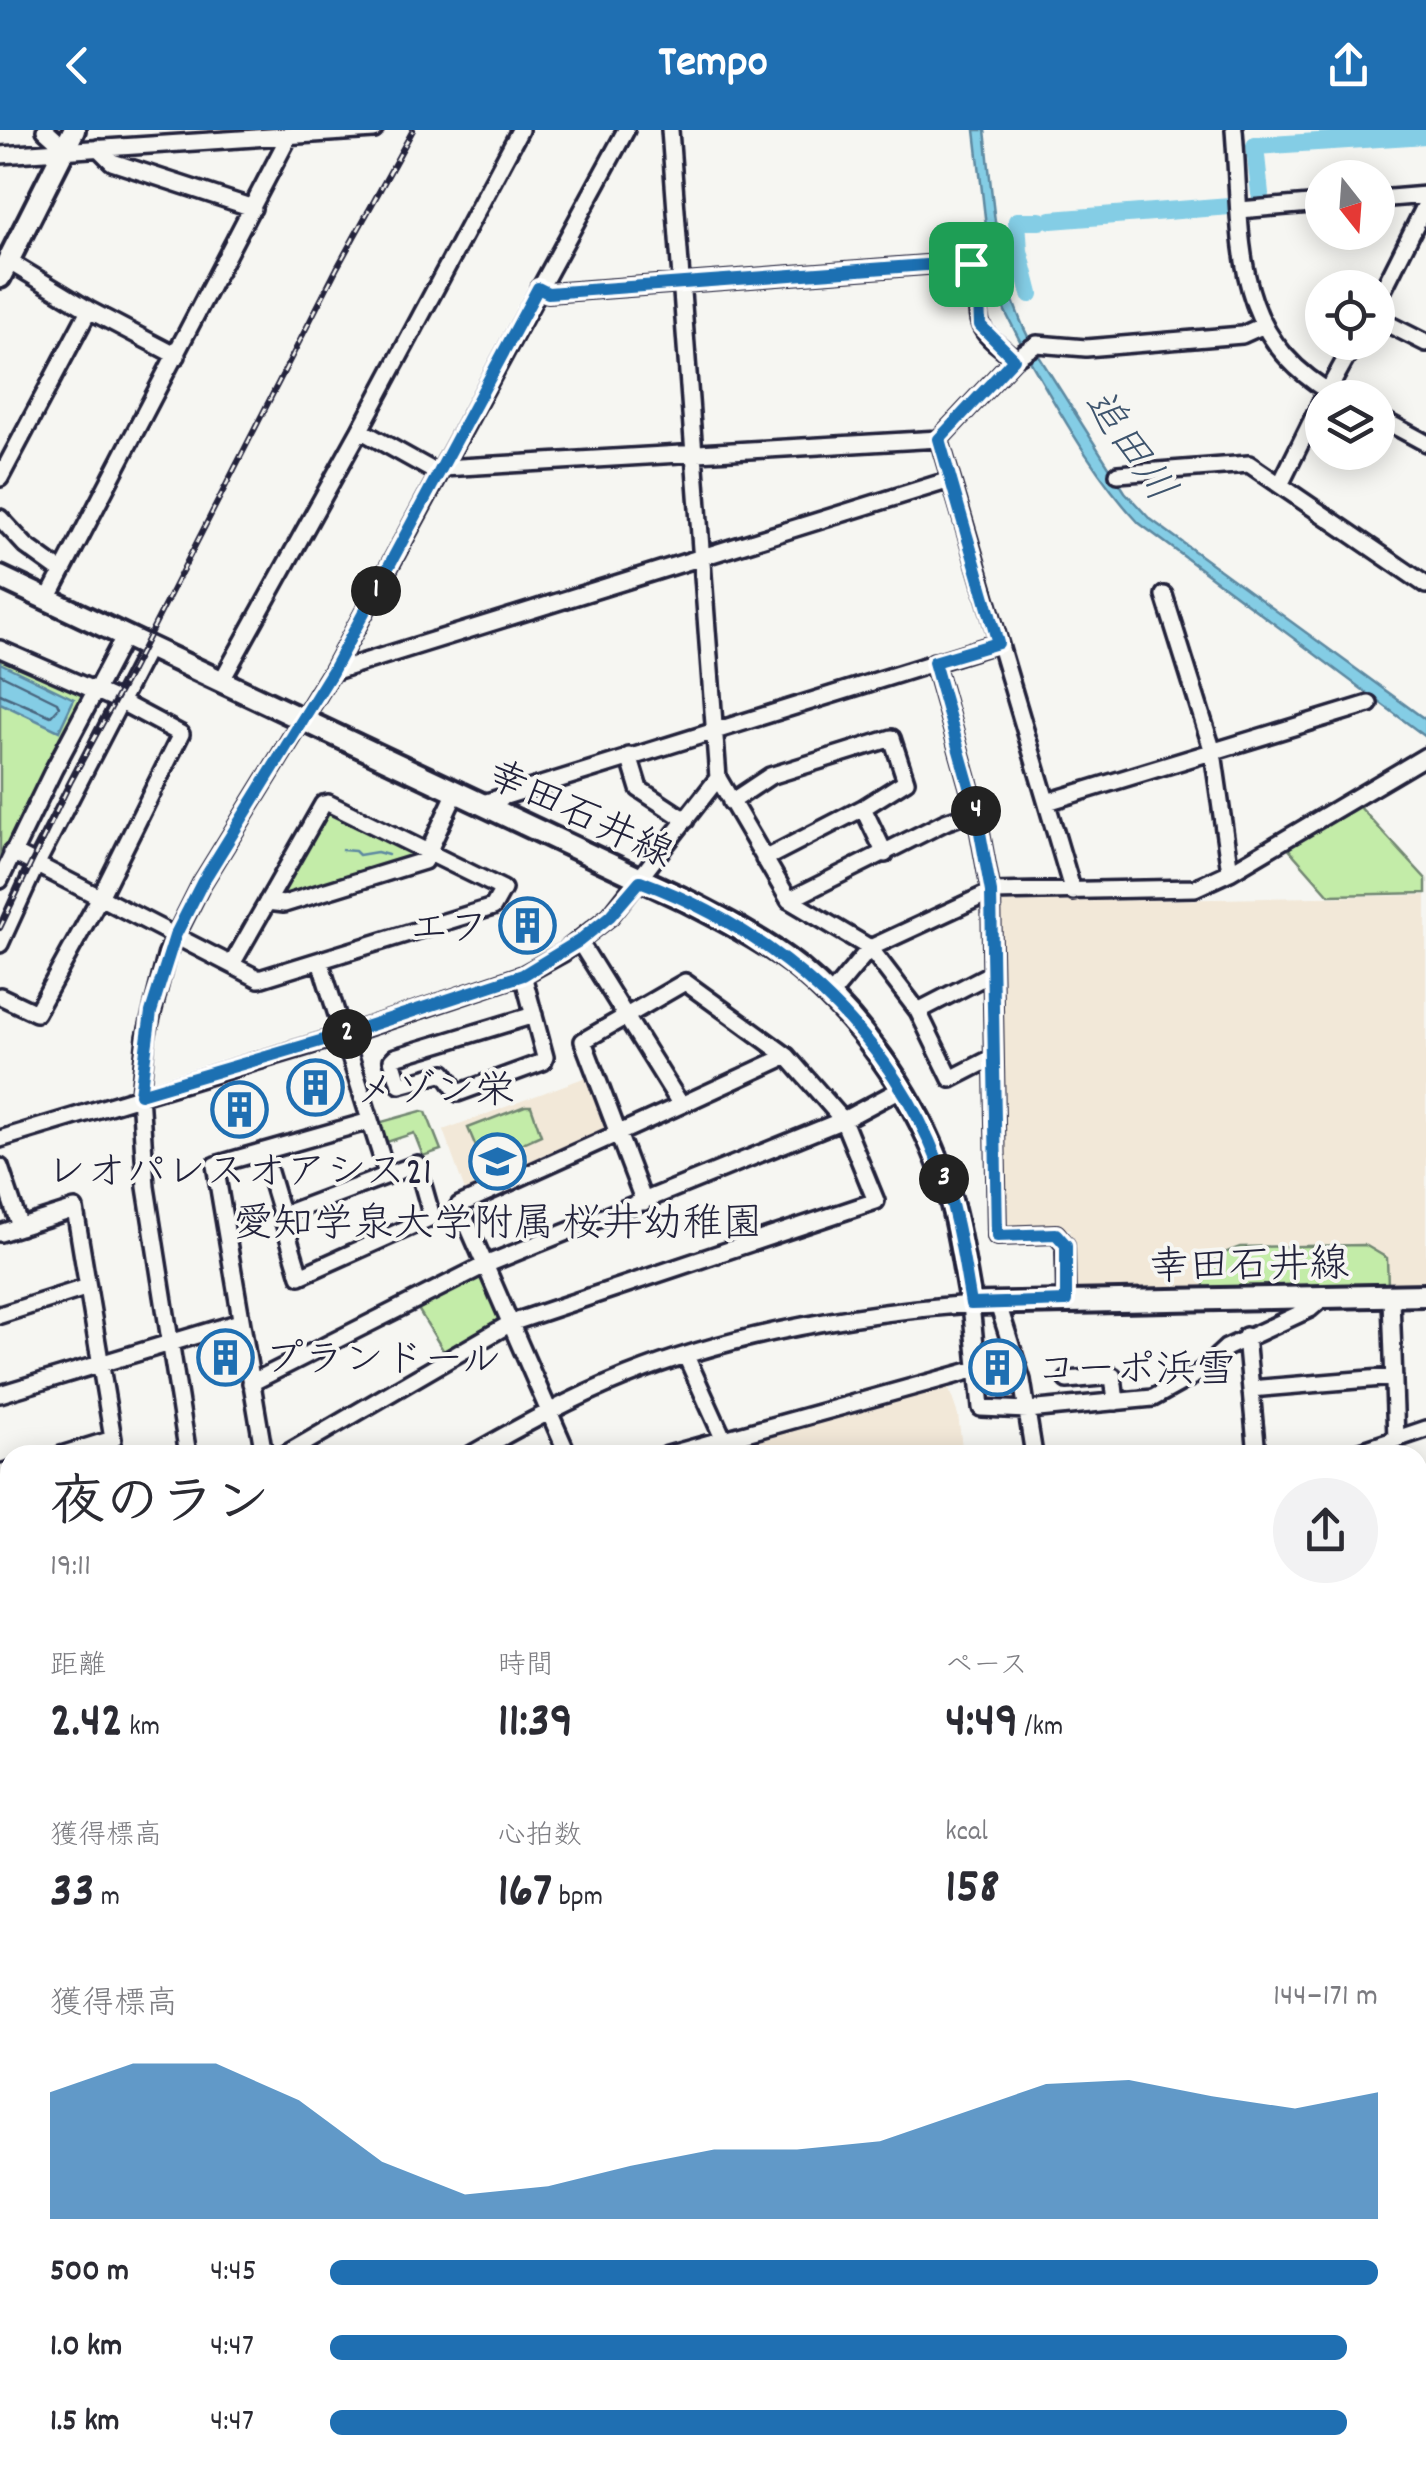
<!DOCTYPE html>
<html lang="ja">
<meta charset="utf-8">
<style>
body{margin:0;font-family:Dekko,"Klee One",sans-serif;background:#f2f2f3;color:#2b2b33;height:100vh;display:flex;flex-direction:column;font-size:38px;white-space:nowrap}
*{box-sizing:border-box;margin:0}
p{font-size:32px;color:#7c7c81}
.icon{flex:none;width:55px;height:55px;fill:none;stroke:currentColor;stroke-width:2;stroke-linecap:round;stroke-linejoin:round}
.map{position:relative;flex:1;overflow:hidden}
.side{position:absolute;left:0px;top:1315px;width:1428px;height:1035px;display:flex;flex-direction:column;background:#fff;border-radius:30px 30px 0 0;box-shadow:0 5px 25px #0003}
.side>*{flex:none}
.needle{width:65px;rotate:163deg}
.buttons{position:absolute;left:1305px;top:30px;display:grid;gap:20px}
.buttons a{display:grid;place-items:center;width:90px;height:90px;border-radius:50%;background:#fff;box-shadow:0 5px 25px #0003;font-size:50px}
.pin{position:absolute;display:grid;place-items:center;width:85px;height:85px;color:#fff;margin:-42px;border-radius:20px;box-shadow:0 5px 15px #0006}
.km{position:absolute;width:50px;height:50px;margin:-25px;border-radius:50%;background:#222;color:#fff;font-size:28px;line-height:50px;text-align:center}
.round{display:grid;place-items:center;flex:none;width:105px;height:105px;border-radius:52px;background:#f2f2f3}
.overview{display:flex;align-items:center;justify-content:space-between;height:170px;padding:0 50px}
h1{font-size:55px;font-weight:700;line-height:75px}
.stats{display:grid;grid-template-columns:repeat(3,1fr);gap:15px;height:170px;padding:10px 50px}
.stats div{display:grid;align-content:center}
.stats b{font-size:50px;font-weight:700}
.stats small{font-size:28px;font-weight:400}
.stats p{font-size:28px}
.chart{height:280px;padding:20px 50px}
.chart p{display:flex;justify-content:space-between}
.chart svg{width:100%;height:180px;margin-top:10px;fill:#1f6fb2;opacity:.7}
ul{padding:0 50px;list-style:none;font-size:32px}
li{display:grid;grid-template-columns:160px 120px 1fr;align-items:center;height:75px}
li i{height:25px;border-radius:12px;background:#1f6fb2}
header{display:flex;justify-content:space-between;align-items:center;height:130px;padding:0 50px;background:#1f6fb2;color:#fff;font-size:45px;font-weight:700}
.map>svg:first-child{display:block}
.built{fill:#f2e8d8}
.green{fill:#c3eca8;stroke:#728772;stroke-width:2.5}
.water{fill:#84cde5;stroke:#5d89a1;stroke-width:2.5}
.lines{fill:none;stroke-linecap:round;stroke-linejoin:round}
.shore{stroke:#49667f;stroke-width:2.5}
.stream{stroke:#5d89a1;stroke-width:2.5}
.river{stroke:#84cde5;stroke-width:18}
.minor-casing{stroke:#22223b;stroke-width:22}
.major-casing{stroke:#22223b;stroke-width:28}
.minor{stroke:#f6f6f2;stroke-width:15}
.major{stroke:#f6f6f2;stroke-width:20}
.rail-casing{stroke:#22223b;stroke-width:6}
.rail{stroke:#f6f6f2;stroke-width:2.5;stroke-dasharray:8;stroke-linecap:butt}
.route-casing{stroke:#fff;stroke-width:20}
.route{stroke:#1f6fb2;stroke-width:12}
.labels{text-anchor:middle;stroke-width:8;stroke-linejoin:round;paint-order:stroke}
.street-label{font-size:40px;fill:#22223b;stroke:#f6f6f2}
.poi-label{font-size:40px;fill:#22223b;stroke:#f6f6f2;text-anchor:start}
.water-label{font-size:42px;font-style:italic;fill:#3f556e;stroke:#f6f6f2}
</style>
<header><svg class="icon" aria-label="back" viewBox="0 0 24 24"><path d="M15 5l-7 7 7 7"/></svg>Tempo<svg class="icon" aria-label="share" viewBox="0 0 24 24"><path d="M12 15V3M7 8l5-5 5 5M5 13v7h14v-7"/></svg></header>
<div class="map">
<svg width="1426" height="2350" viewBox="0 0 1426 2350">
<rect width="100%" height="100%" fill="#f6f6f2"/>
<filter id="ink" filterUnits="userSpaceOnUse"><feTurbulence type="fractalNoise" baseFrequency=".01" numOctaves="2"/><feDisplacementMap in="SourceGraphic" scale="20" xChannelSelector="R" yChannelSelector="G"/><feConvolveMatrix kernelMatrix="1 2 1 2 8 2 1 2 1" color-interpolation-filters="sRGB"/></filter>
<g filter="url(#ink)">
<path class="built" d="M1426 765V1155L1389 1156 1387 1127 1365 1114H1354L1240 1116 1203 1130V1160H1071L1070 1099 1008 1101 1000 1095 998 773Z
M589 946 610 998 608 1003 469 1064 465 1061 443 1000Z
M942 1254 948 1256 958 1285 963 1325H687Z
M10 1857V2036L0 2038V1859Z"/>
<path class="green" d="M0 524 81 563 82 567 0 733Z
M1358 675 1426 749V763L1329 765 1286 716Z
M328 679 417 721 416 731 280 770 276 764Z
M525 976H531L541 1005 482 1031 468 998Z
M421 981 426 982 441 1020 423 1026 414 1003 384 1013 378 993Z
M1365 1115 1387 1128 1388 1156 1204 1159 1203 1131 1240 1117Z
M485 1143 508 1191 446 1225 415 1174Z
M0 1538 10 1543V1836L0 1838Z"/>
<path class="water" d="M975 0H985C994 77 994 142 1031 213L1024 219 998 167 990 131Z
M1035 220 1125 362 1149 388 1426 590V607L1139 393C1093 344 1060 282 1026 224Z
M0 533 74 569 59 601 0 573Z"/>
<g class="lines">
<path class="shore" d="M0 544 57 572 59 577 51 586 0 564"/>
<path class="stream" d="M342 720 355 721 359 725 377 722 388 725"/>
<path class="river" d="M1260 64 1255 16 1426 5
M1051 90 1230 76
M1030 164 1019 121 1017 91H1040"/>
<defs>
<path id="minor" d="M45 0 56 10 60 20
M670 0 718 648 789 770 870 818 918 881 951 949 992 928
M1234 0C1243 110 1228 208 1340 268
M98 18 112 32 253 78
M0 25 374 0
M1378 69 1426 65
M1240 80 1322 73
M8 131 89 180 177 226
M539 158 548 163 966 132 975 136C985 156 971 183 984 201 991 212 1005 219 1014 229
M1378 170 1426 74
M1378 189 1426 213
M1325 266 1355 212
M1378 287 1426 313
M360 300 439 344
M939 309 1073 762
M443 338 939 309 1014 229 1037 214 1086 218 1242 205 1262 196
M1118 344 1249 334 1426 455
M0 348 89 180
M1280 355 1322 270
M0 388 26 416 62 442
M1164 465 1213 622 1230 742
M48 469 288 8
M0 519 119 571 181 604 100 767 36 883 0 866
M934 532 976 681 991 762 997 1106 1056 1104 1065 1115 1066 1171
M332 542 950 350
M222 550 360 300 520 0
M629 626 639 659 686 690
M731 672 770 646 892 608 906 651 863 678 764 729
M1047 672 1369 574
M480 674 998 513
M863 678 885 724
M12 722 259 849 493 777 503 759 328 673 323 674 232 834
M0 750 54 639 125 505
M789 770 945 692 976 681
M267 772 284 774 424 731 456 662
M0 814 36 735 149 516
M320 831 387 1044
M523 845 545 927 543 932 458 963 444 943 400 955 392 930 395 927 534 885
M830 866 870 818 991 762 1195 758 1230 742 1426 626
M918 881 992 843
M681 975 787 926
M0 1009 344 905 523 845 563 823 610 786 718 648
M263 1022 300 1146 432 1087 417 1034 282 1085
M0 1037 20 1097
M0 1103 75 1079 113 1309 61 1325
M1391 1170 1396 1309
M998 1174 1022 1250 1034 1325
M0 1185 88 1157
M1246 1206 1257 1325
M686 1226 723 1308
M1067 1250 1113 1246 1116 1272
M251 1253 485 1135 843 990 901 959
M1251 1259 1394 1247
M0 1264 240 1192
M188 1325 146 1057 140 964 146 907 167 823 202 753 332 542 626 0
M264 1325 215 1035 370 991
M284 1325 511 1193 876 1071 843 990 787 926 685 852 583 911 644 1072
M470 1325C521 1296 572 1268 627 1246 734 1203 857 1183 971 1174L981 1278 1028 1280 1153 1268 1200 1242 1226 1218 1310 1179 1325 1166
M568 1325 459 1075 681 975 579 811
M667 1325 977 1239
M1349 1325 1426 1299
M0 1343 10 1340
M1418 1400 1426 1398
M0 1427 10 1424
M1418 1477H1426
M0 1529 10 1528
M0 1603V1630
M1418 1657 1426 1656
M0 1848 10 1847
M1418 1985 1426 1984
M0 2186 10 2185
M0 2197 10 2269
M1418 2316 1426 2315
M0 2333H3
M24 2340 26 2350
M136 2340 137 2350
M281 2340 283 2350
M348 2340 350 2350
M646 2340 648 2350
M889 2340 890 2350
M1302 2340 1303 2350
M435 2350 496 2340
M1069 2350 1170 2340"/>
<path id="major" d="M0 147 74 0
M0 447 681 768C722 789 764 810 800 839 859 888 910 960 938 1031 956 1076 962 1126 971 1174L1426 1165"/>
</defs>
<use href="#minor" class="minor-casing"/>
<use href="#major" class="major-casing"/>
<use href="#minor" class="minor"/>
<use href="#major" class="major"/>
<defs>
<path id="rail" d="M0 798 71 651 131 541 337 138 413 0
M0 2260 10 2330"/>
</defs>
<use href="#rail" class="rail-casing"/>
<use href="#rail" class="rail"/>
</g>
</g>
<g class="lines" filter="url(#ink)">
<defs>
<path id="route" d="M966 132 975 136 978 144 980 195 1014 229 939 309 998 513 934 532 976 681 991 762 997 1106 1056 1104 1066 1115V1171L971 1174C963 1126 956 1076 938 1032 886 898 773 800 640 751L610 786 579 811 523 845 344 904 140 964 151 882 175 806 202 753 332 542 538 158 548 163Z"/>
</defs>
<use href="#route" class="route-casing"/>
<use href="#route" class="route"/>
</g>
<defs>
<symbol id="building-ring" viewBox="-11 -11 22 22"><circle r="9.5" fill="#f6f6f2" stroke="#1f6fb2" stroke-width="1.5"/><path d="M-4-6H4V6H1V3H-1V6H-4ZM-2.5-4.3h1.7v1.8h-1.7ZM.8-4.3h1.7v1.8H.8ZM-2.5-1h1.7V.8h-1.7ZM.8-1h1.7V.8H.8Z" fill="#1f6fb2"/></symbol>
<symbol id="school-ring" viewBox="-11 -11 22 22"><circle r="9.5" fill="#f6f6f2" stroke="#1f6fb2" stroke-width="1.5"/><path d="M0-5L7-2L0 1L-7-2ZM-4 1L0 2.5L4 1V4Q0 6-4 4Z" fill="#1f6fb2"/></symbol>
</defs>
<g fill-rule="evenodd">
<use href="#building-ring" x="496" y="764" width="63" height="63"/>
<use href="#building-ring" x="284" y="926" width="63" height="63"/>
<use href="#building-ring" x="208" y="948" width="63" height="63"/>
<use href="#school-ring" x="466" y="1000" width="63" height="63"/>
<use href="#building-ring" x="194" y="1196" width="63" height="63"/>
<use href="#building-ring" x="966" y="1206" width="63" height="63"/>
</g>
<g class="labels">
<g class="street-label">
<text transform="translate(581 682) rotate(25)" y="14">幸田石井線</text>
<text transform="translate(1249 1133) rotate(-1)" y="14">幸田石井線</text>
</g>
<g class="poi-label">
<text x="489" y="810" text-anchor="end">エフ</text>
<text x="355" y="972">メゾン栄</text>
<text x="239" y="1053" text-anchor="middle">レオパレスオアシス21</text>
<text x="498" y="1105" text-anchor="middle">愛知学泉大学附属 桜井幼稚園</text>
<text x="264" y="1241">プランドール</text>
<text x="1036" y="1251">コーポ浜雪</text>
</g>
<g class="water-label">
<text transform="translate(1132 314) rotate(55)" y="15">追田川</text>
</g>
</g>
</svg>
<div class="buttons">
<a><svg class="needle" viewBox="-14 -14 28 28"><path d="M0-13l5 13h-10z" fill="#e53935"/><path d="M0 13l5-13h-10z" fill="#7c7c81"/></svg></a>
<a><svg class="icon" aria-label="locate" viewBox="0 0 24 24"><circle cx="12" cy="12" r="6"/><path d="M12 2v4M12 18v4M2 12h4M18 12h4"/></svg></a>
<a><svg class="icon" aria-label="layers" viewBox="0 0 24 24"><path d="M12 4l9 5-9 5-9-5zM3 14l9 5 9-5"/></svg></a>
</div>
<div class="pin" style="left:971px;top:134px;background:#1e9e55"><svg class="icon" aria-label="arrive" viewBox="0 0 24 24"><path d="M6 21V4h12l-3 4 3 4H6"/></svg></div>
<b class="km" style="left:376px;top:461px">1</b>
<b class="km" style="left:347px;top:904px">2</b>
<b class="km" style="left:944px;top:1049px">3</b>
<b class="km" style="left:976px;top:681px">4</b>
<section class="side">
<div class="overview"><div><h1>夜のラン</h1><p>19:11</p></div><a class="round"><svg class="icon" aria-label="share" viewBox="0 0 24 24"><path d="M12 15V3M7 8l5-5 5 5M5 13v7h14v-7"/></svg></a></div>
<div class="stats">
<div><p>距離</p><b>2.42<small> km</small></b></div>
<div><p>時間</p><b>11:39</b></div>
<div><p>ペース</p><b>4:49<small> /km</small></b></div>
</div>
<div class="stats">
<div><p>獲得標高</p><b>33<small> m</small></b></div>
<div><p>心拍数</p><b>167<small> bpm</small></b></div>
<div><p>kcal</p><b>158</b></div>
</div>
<div class="chart"><p><span>獲得標高</span>144–171 m</p>
<svg viewBox="0 0 160 44" preserveAspectRatio="none"><path d="M0 44V13L10 6L20 6L30 15L40 30L50 38L60 36L70 31L80 27L90 27L100 25L110 18L120 11L130 10L140 14L150 17L160 13V44z"/></svg>
</div>
<ul>
<li><b>500 m</b>4:45<i style="width:100%"></i></li>
<li><b>1.0 km</b>4:47<i style="width:97%"></i></li>
<li><b>1.5 km</b>4:47<i style="width:97%"></i></li>
</ul>
</section>
</div>
